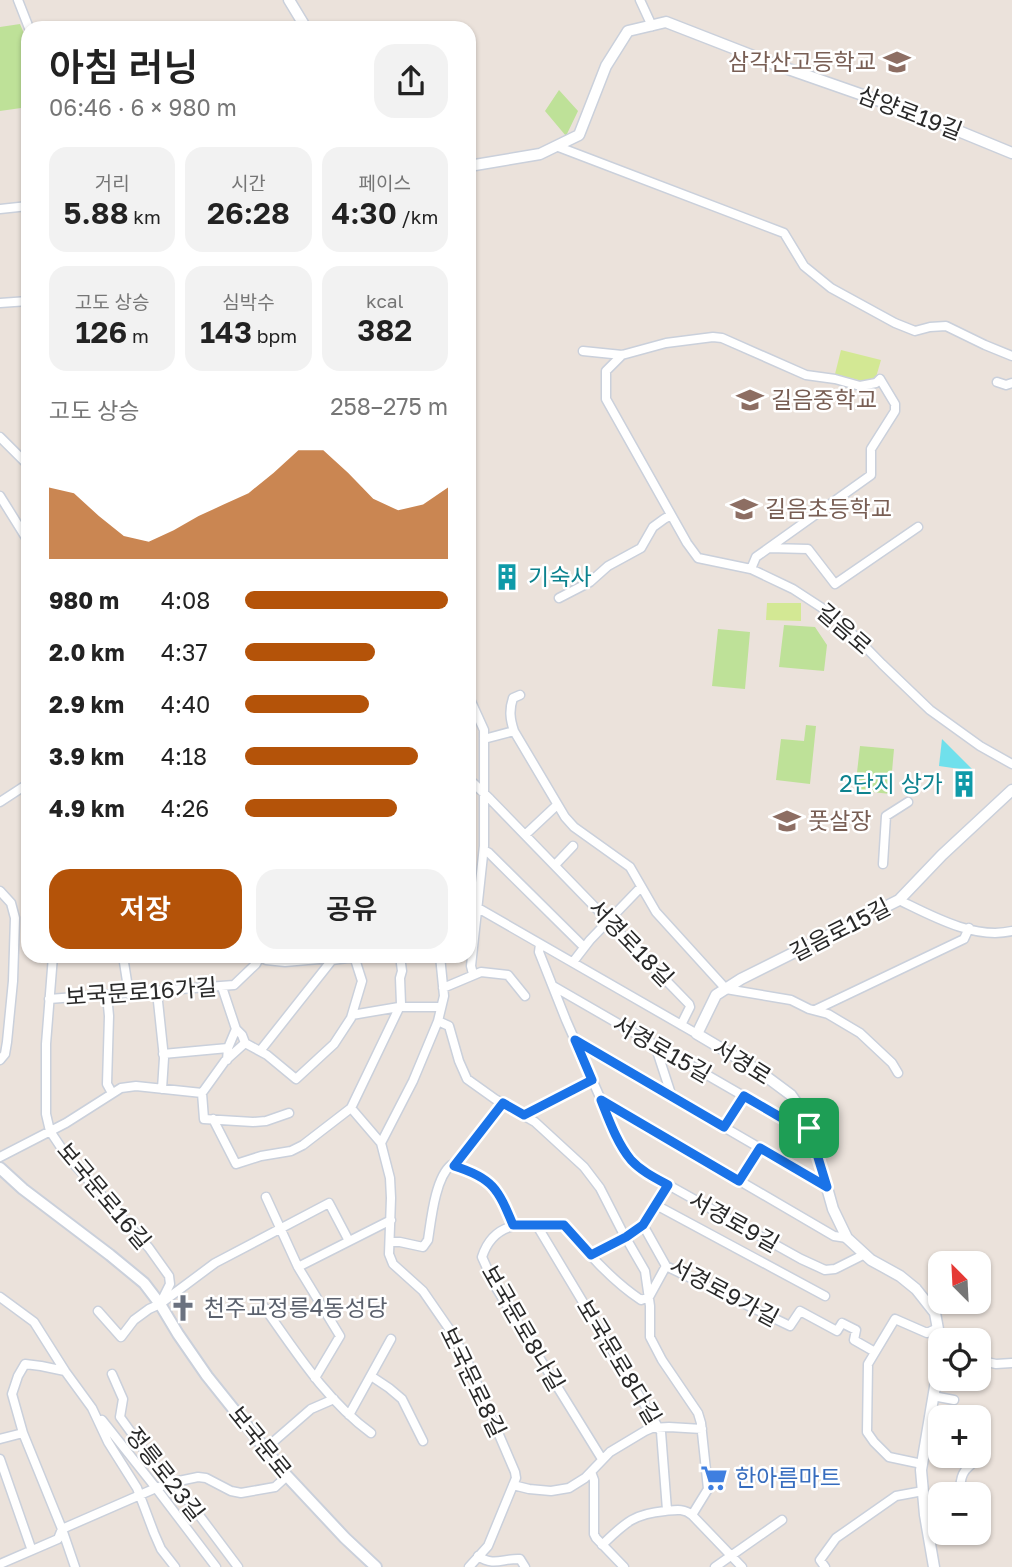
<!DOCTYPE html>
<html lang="ko">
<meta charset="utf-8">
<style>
body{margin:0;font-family:"Golos Text","Noto Sans KR",sans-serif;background:#f2f2f2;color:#222;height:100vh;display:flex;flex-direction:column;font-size:26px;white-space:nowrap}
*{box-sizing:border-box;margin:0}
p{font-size:23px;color:#767676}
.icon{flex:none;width:38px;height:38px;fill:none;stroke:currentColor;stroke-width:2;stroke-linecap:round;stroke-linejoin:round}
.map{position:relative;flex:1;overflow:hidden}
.details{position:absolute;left:21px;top:21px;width:455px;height:942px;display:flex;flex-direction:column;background:#fff;border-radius:21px;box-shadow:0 2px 5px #0004}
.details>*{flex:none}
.needle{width:46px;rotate:336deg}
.fabs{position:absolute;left:928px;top:1251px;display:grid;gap:14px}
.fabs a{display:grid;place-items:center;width:63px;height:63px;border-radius:14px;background:#fff;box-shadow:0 2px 5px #0004;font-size:35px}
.pin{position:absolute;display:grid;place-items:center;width:60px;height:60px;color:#fff;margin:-30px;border-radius:14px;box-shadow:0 4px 10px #0006}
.round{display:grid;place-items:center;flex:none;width:74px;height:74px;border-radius:21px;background:#f2f2f2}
.overview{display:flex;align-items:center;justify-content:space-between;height:119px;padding:0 28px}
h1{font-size:38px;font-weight:600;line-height:52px}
.metrics{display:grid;grid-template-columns:repeat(3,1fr);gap:10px;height:119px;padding:7px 28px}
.metrics div{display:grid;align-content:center;border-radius:18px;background:#f2f2f2;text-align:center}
.metrics b{font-size:30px;font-weight:600}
.metrics small{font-size:19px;font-weight:400}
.metrics p{font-size:19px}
.chart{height:196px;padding:14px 28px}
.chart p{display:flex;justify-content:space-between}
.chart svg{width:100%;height:126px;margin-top:7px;fill:#b45309;opacity:.7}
.primary-button{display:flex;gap:14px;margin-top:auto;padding:14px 28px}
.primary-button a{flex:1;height:80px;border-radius:21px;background:#b45309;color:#fff;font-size:28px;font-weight:600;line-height:80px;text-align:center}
.primary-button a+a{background:#f2f2f2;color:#222}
ul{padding:0 28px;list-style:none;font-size:23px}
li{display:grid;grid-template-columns:112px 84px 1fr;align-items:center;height:52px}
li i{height:18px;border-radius:9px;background:#b45309}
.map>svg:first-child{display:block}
.green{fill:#bee198}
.pitch{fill:#d3e894}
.water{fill:#70e0ec}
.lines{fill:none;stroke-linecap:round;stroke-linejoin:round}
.minor-casing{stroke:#cad0db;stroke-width:11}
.tertiary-casing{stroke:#cad0db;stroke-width:13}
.secondary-casing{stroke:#cad0db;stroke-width:14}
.minor{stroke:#fff;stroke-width:8}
.tertiary{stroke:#fff;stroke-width:10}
.secondary{stroke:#fff;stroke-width:10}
.route-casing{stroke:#fff;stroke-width:14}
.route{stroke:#1a73e8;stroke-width:9}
.labels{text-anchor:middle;stroke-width:5;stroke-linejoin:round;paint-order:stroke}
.education-label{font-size:23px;fill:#785e54;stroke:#fff;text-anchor:start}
.street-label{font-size:23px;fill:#292929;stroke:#fff}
.culture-label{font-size:23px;fill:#0d838f;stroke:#fff;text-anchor:start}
.worship-label{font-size:23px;fill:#5b616d;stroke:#fff;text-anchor:start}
.shop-label{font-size:23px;fill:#366cbe;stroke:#fff;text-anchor:start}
</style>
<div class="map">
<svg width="1012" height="1567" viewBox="0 0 1012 1567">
<rect width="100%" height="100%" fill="#ebe2db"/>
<path class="green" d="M20 24 28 43V107L0 111V27Z
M559 90 578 111 566 136 545 111Z
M784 625 815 627 827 645 824 671 779 667Z
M718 629 750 632 745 689 712 686Z
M806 725 816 726 810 784 776 780 781 739 804 741Z
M860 746 894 749 890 794 855 790Z"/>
<path class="pitch" d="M841 350 881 360 874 384 835 374Z
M767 603H801V621L766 620Z"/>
<path class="water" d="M942 739 974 771 939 766Z"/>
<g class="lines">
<defs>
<path id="minor" d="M18 0 29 28
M640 0 652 26
M556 146 784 233 804 266 831 288 895 323 915 331 930 327 946 326 985 345 1012 356
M0 209 28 206
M0 303 28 301
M583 351 622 355 666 343 713 337 722 338 806 375 835 379 860 386 876 383 880 379 895 404V411L871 449V475L756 557 751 569
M622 355 606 371V399L687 543 698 558 751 569 793 589 836 617 882 664 930 710 980 746 1012 764
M997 382 1006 385 1012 383
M0 437 28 465
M0 496 28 541
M769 548 808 549 835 584 918 527
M559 598 590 582 608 566 641 548 653 527 664 519 671 515
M469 697 484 730V846L471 966 473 974
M514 731C510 719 509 710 513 698L520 695
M484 739 514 731 565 817 574 827 630 867 656 912 726 989 791 1000 809 1009 828 1014 860 1033 892 1063 898 1073
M469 779 490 799 689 1004 690 1007 681 1025
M27 787 28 771
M0 802 26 785
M525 835 557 805
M484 850 489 853 584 947
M883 864 886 816 908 802
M555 865 573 846
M0 891 11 903 15 918 13 981 7 1042 5 1054 0 1060
M899 900C932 916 975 940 1012 931
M469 904 478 908 697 1034
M540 944 539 952 566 1020 620 1143 632 1160 645 1172 801 1259 825 1270 835 1269 865 1254
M53 956 46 1044V1114L50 1131 66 1155 149 1248 169 1276 170 1284 160 1304
M123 956 129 994
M265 956 266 960 285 962 331 958
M440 956 444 996 438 1021 413 1081 381 1143 390 1178 391 1198 389 1254 393 1264 423 1291 452 1333 469 1365 515 1472 516 1478 488 1546 469 1567
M573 962 590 940 641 887
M553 986 799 1128H809
M222 987 236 1029 228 1048 227 1060
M443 988 481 972 508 975 525 996
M157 992 164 1058 162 1089
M107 995 109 1016 107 1084 112 1093
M49 999 234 985 256 964 260 956
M815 1010 964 939 969 928
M352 1015 399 1007H441
M438 1021 449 1026 459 1061 467 1079 495 1099 535 1122 584 1167 600 1188 623 1233 645 1271 650 1306V1337L662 1360 698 1413 701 1423 708 1489 692 1515
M236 1029 242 1035 245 1043 267 1055 296 1079 334 1044 351 1018 362 981 354 956
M574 1040 827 1187
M245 1043 225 1061 202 1093 204 1119 253 1122 266 1121 289 1113
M655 1045 672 1097
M260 1051 332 960 355 957
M163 1054 228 1048
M601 1100 834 1236 847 1238
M351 1108 381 1143
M524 1115 592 1080
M213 1119 236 1164 261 1156 291 1151 303 1145 351 1108 401 1004 400 978 402 971 400 956
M724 1127 744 1096
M0 1157 66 1123 121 1088 136 1086 202 1093
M454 1166 503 1103
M739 1181 760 1148
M266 1197 298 1267 340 1336 315 1378
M656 1205 825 1296
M536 1224 661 1432 667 1510
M643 1225 666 1266 790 1326 800 1311 837 1331 842 1323 856 1330 854 1340 875 1352
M390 1242H400L423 1247 428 1240C431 1221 435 1178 451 1165 466 1170 486 1176 496 1189 504 1198 508 1213 513 1225
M591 1255 626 1237 643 1225 668 1185
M298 1267 391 1220
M0 1297 34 1322 65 1371
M264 1307C296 1352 326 1400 371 1433
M98 1311 121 1337 134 1320 149 1309 160 1304 215 1263 329 1203 349 1241
M978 1360 996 1364 1012 1363
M112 1374 123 1399 120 1417 159 1471 174 1482 181 1491 238 1567
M371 1376 389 1388 402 1399 423 1441
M933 1396 954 1400
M349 1415 391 1339
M102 1420 156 1488 216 1567
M0 1439 23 1433
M265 1449 311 1409 334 1399
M0 1459 31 1548
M602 1459 495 1286 482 1257C495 1217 530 1224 564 1225 587 1252 611 1280 641 1300L649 1297 666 1266
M922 1464 889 1457 874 1442 867 1432 868 1364 895 1319 927 1333 938 1328
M591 1472 594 1480V1534L596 1538 624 1567
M513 1485 529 1489 551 1491 569 1488 585 1478 610 1452 645 1431 652 1428 669 1427 702 1429
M960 1494C960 1477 962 1469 978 1460
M62 1529 156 1488 174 1482 198 1477 206 1478 231 1491 241 1493 275 1487 287 1476
M929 1535 940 1533
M602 1545C625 1523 633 1514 665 1511 675 1510 684 1508 692 1515L742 1567
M478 1556C494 1567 503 1558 520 1559L525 1567
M0 1564 58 1539 62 1529
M75 1567 62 1529 23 1433 12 1394 18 1376 25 1364 41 1366 65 1371 92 1408 108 1442 137 1488 154 1533 161 1549 175 1567
M715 1567 782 1520
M825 1567 820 1560 836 1538 896 1496 923 1491"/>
<path id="tertiary" d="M289 0 306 28
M469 166 540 154 579 135 606 66 628 31 666 22 774 64 917 114 1012 153
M940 1340 935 1313 916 1289 900 1276 871 1260 847 1238 833 1209 813 1138 805 1115 791 1095 756 1069 697 1034 716 995 741 979 899 900 942 855 1012 790
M934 1567 925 1515 921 1470 940 1357"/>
<path id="secondary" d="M0 1168 23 1189 110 1255 144 1283 160 1304 178 1334 207 1376 287 1476 345 1538 376 1567"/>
</defs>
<use href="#minor" class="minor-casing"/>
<use href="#tertiary" class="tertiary-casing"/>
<use href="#secondary" class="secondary-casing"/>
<use href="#minor" class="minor"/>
<use href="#tertiary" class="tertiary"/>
<use href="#secondary" class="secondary"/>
</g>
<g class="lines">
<defs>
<path id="route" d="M575 1040 724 1127 744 1096 799 1128H809L827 1187 760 1148 739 1181 601 1100C609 1120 617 1143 631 1160 641 1171 655 1178 668 1185L643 1225 626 1237 591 1255 564 1225H513C498 1189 493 1178 454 1166L503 1103 524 1115 592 1080Z"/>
</defs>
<use href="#route" class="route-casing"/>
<use href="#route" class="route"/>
</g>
<defs>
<symbol id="school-bare" viewBox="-9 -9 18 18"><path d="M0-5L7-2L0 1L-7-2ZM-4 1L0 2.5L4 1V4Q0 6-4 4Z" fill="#8d6e63" stroke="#fff" stroke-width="2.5" paint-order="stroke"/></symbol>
<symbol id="building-bare" viewBox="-9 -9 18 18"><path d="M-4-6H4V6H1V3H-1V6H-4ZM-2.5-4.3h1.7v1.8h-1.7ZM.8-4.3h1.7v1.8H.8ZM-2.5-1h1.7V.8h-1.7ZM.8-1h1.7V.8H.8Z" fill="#0f9aa8" stroke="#fff" stroke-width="2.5" paint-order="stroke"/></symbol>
<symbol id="church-bare" viewBox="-9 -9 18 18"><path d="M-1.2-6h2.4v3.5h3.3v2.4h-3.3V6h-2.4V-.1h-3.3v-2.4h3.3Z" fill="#6b7280" stroke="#fff" stroke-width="2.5" paint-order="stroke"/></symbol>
<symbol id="supermarket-bare" viewBox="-9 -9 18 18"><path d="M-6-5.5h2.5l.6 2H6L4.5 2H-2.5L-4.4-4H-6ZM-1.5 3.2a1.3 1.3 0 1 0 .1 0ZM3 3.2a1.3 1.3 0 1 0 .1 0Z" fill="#3f7fe0" stroke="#fff" stroke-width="2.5" paint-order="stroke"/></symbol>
</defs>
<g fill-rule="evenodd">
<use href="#school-bare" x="878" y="43" width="38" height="38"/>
<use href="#school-bare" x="731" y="381" width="38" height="38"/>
<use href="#school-bare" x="725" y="490" width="38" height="38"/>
<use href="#building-bare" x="488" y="558" width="38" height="38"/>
<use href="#building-bare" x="945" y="765" width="38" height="38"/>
<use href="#school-bare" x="768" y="802" width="38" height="38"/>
<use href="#church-bare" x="164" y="1289" width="38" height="38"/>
<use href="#supermarket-bare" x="695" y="1459" width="38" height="38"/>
</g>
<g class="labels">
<g class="education-label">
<text x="876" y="70" text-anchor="end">삼각산고등학교</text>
<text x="771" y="408">길음중학교</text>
<text x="765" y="517">길음초등학교</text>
<text x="808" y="829">풋살장</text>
</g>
<g class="street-label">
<text transform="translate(910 113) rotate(21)" y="8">삼양로19길</text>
<text transform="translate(844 629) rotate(41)" y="8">길음로</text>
<text transform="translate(840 930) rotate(-27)" y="8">길음로15길</text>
<text transform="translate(631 943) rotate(46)" y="8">서경로18길</text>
<text transform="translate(141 992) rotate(-4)" y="8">보국문로16가길</text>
<text transform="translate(662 1049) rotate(30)" y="8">서경로15길</text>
<text transform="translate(742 1062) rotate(32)" y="8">서경로</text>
<text transform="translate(104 1196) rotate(50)" y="8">보국문로16길</text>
<text transform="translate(734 1222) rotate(29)" y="8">서경로9길</text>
<text transform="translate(724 1292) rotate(28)" y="8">서경로9가길</text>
<text transform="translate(523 1328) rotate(60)" y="8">보국문로8나길</text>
<text transform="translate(619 1362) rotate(59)" y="8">보국문로8다길</text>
<text transform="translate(473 1382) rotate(64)" y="8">보국문로8길</text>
<text transform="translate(260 1442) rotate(51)" y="8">보국문로</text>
<text transform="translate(165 1474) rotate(52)" y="8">정릉로23길</text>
</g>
<g class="culture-label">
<text x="528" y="585">기숙사</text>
<text x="943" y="792" text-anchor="end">2단지 상가</text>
</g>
<g class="worship-label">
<text x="204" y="1316">천주교정릉4동성당</text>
</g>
<g class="shop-label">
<text x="735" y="1486">한아름마트</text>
</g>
</g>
</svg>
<div class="fabs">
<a><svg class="needle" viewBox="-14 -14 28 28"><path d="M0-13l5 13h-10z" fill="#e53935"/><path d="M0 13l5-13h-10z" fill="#767676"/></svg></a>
<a><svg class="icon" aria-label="locate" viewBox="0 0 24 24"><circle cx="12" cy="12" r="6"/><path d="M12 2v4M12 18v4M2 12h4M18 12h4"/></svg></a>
<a>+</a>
<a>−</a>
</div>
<div class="pin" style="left:809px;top:1128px;background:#1e9e55"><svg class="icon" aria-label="arrive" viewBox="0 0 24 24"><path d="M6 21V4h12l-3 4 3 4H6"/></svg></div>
<section class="details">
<div class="overview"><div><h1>아침 러닝</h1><p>06:46 · 6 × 980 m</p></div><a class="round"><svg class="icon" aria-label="share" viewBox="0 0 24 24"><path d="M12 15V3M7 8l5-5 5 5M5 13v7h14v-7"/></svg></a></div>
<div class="metrics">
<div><p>거리</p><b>5.88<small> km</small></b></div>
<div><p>시간</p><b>26:28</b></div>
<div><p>페이스</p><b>4:30<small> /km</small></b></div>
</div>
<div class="metrics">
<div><p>고도 상승</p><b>126<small> m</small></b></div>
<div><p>심박수</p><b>143<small> bpm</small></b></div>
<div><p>kcal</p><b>382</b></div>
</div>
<div class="chart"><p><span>고도 상승</span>258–275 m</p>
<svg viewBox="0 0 160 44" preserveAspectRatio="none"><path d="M0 44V19L10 21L20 29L30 36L40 38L50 34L60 29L70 25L80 21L90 14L100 6L110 6L120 14L130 23L140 27L150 25L160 19V44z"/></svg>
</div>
<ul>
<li><b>980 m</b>4:08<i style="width:100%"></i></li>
<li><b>2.0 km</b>4:37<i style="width:64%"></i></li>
<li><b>2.9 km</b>4:40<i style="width:61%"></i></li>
<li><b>3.9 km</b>4:18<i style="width:85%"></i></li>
<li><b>4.9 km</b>4:26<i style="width:75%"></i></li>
</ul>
<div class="primary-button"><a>저장</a><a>공유</a></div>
</section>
</div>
